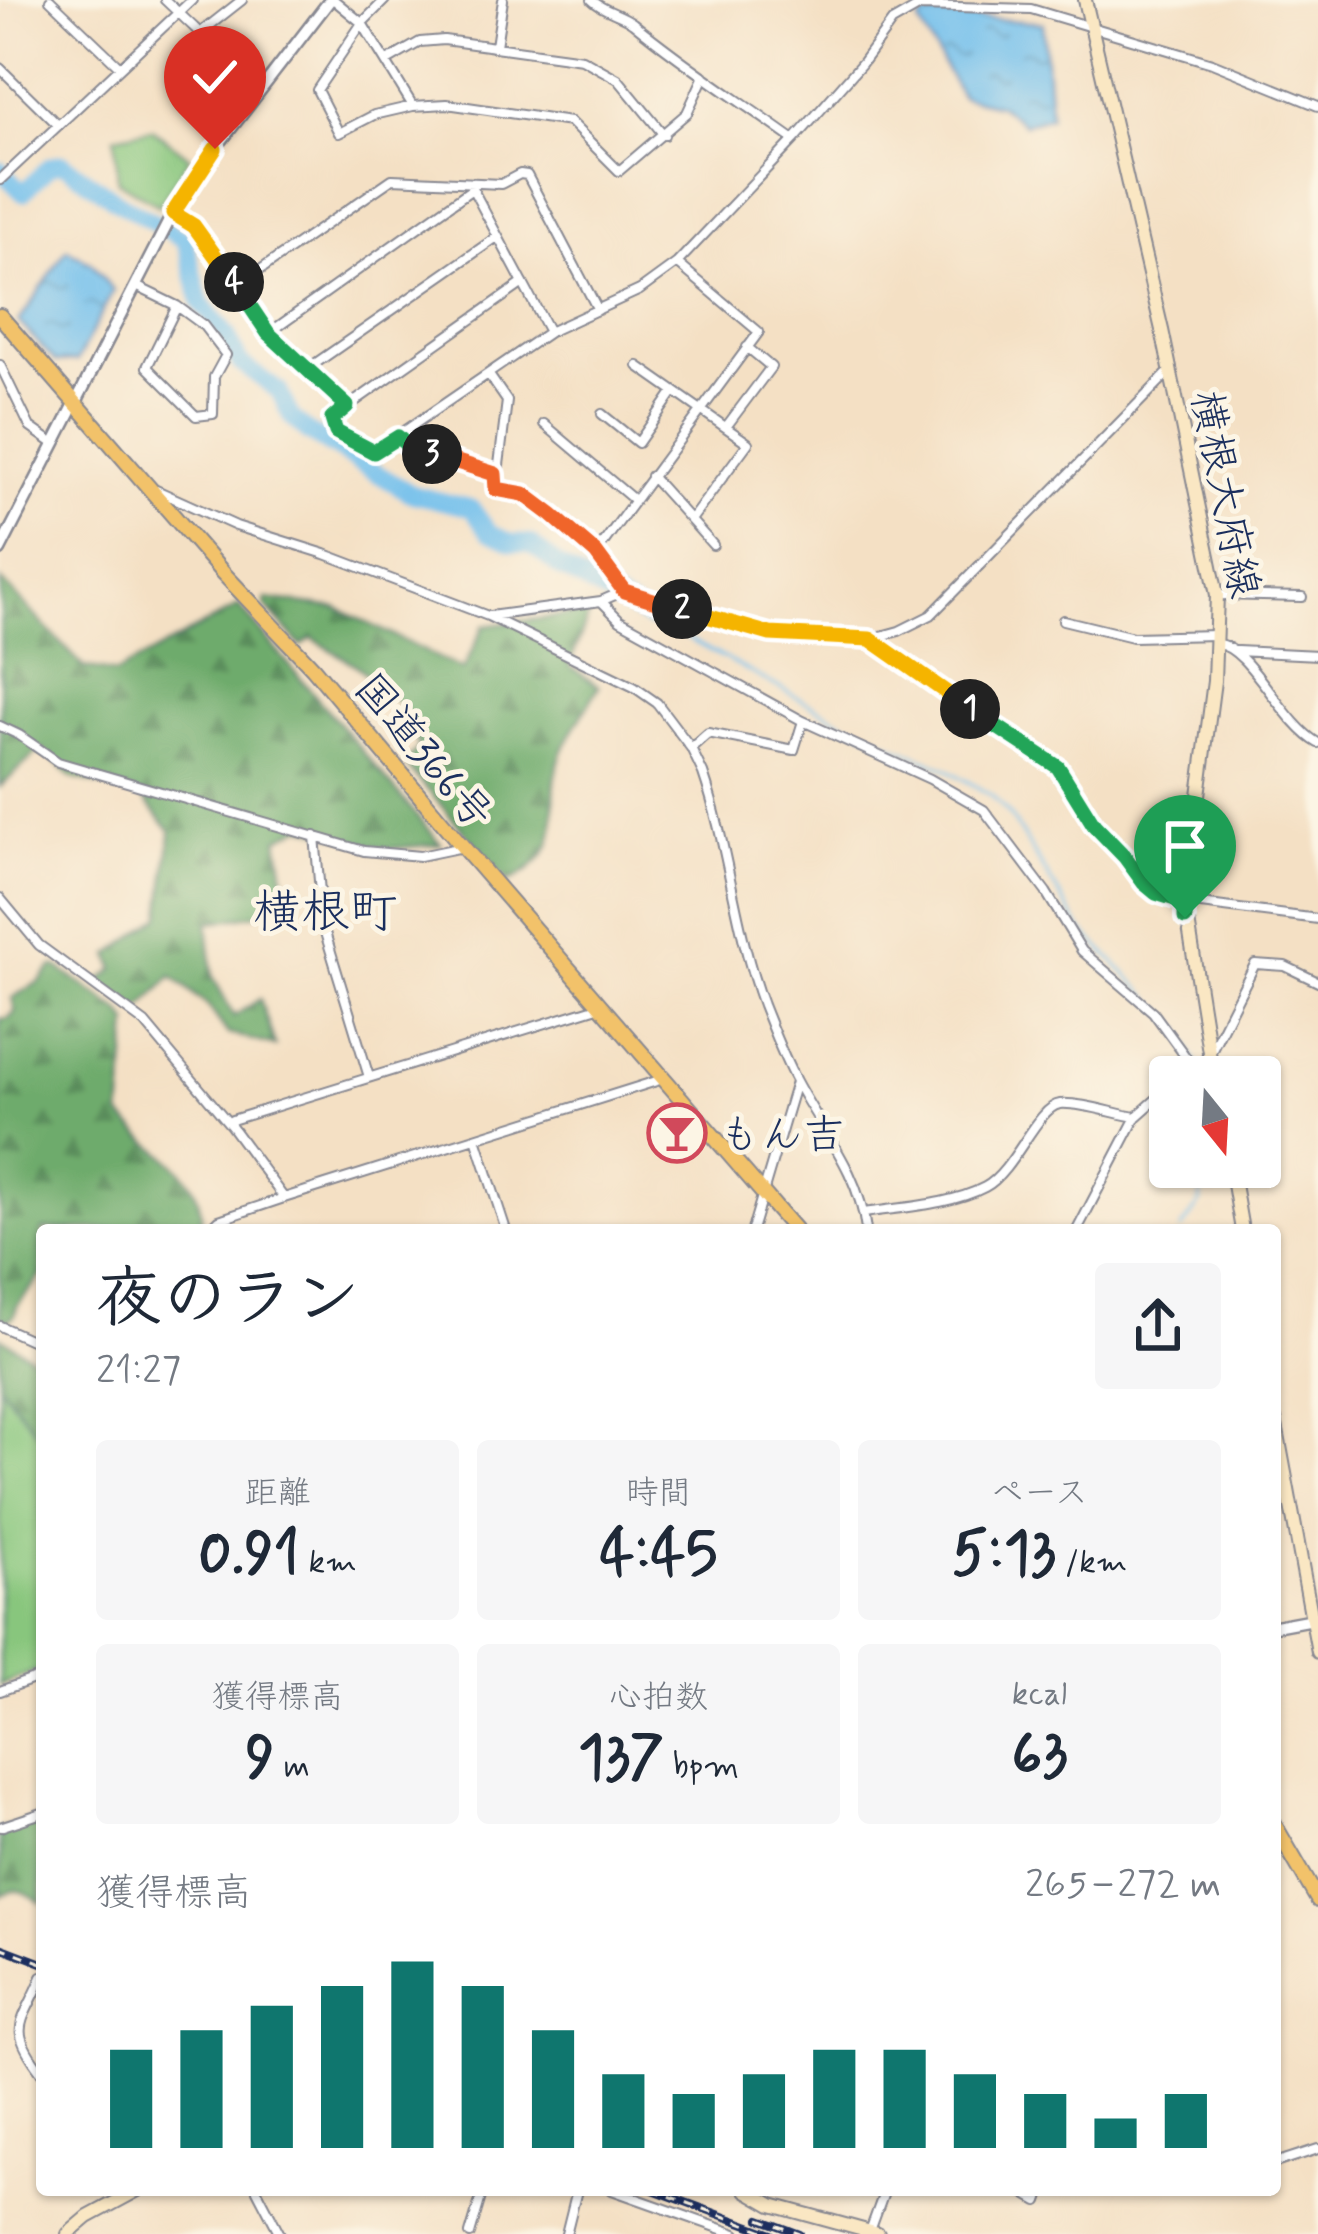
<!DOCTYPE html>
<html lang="ja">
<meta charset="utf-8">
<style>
body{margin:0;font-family:Mynerve,"Klee One",sans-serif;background:#f6f6f7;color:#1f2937;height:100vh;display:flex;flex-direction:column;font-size:45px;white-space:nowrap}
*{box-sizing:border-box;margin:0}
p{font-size:39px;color:#747a83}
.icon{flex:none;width:66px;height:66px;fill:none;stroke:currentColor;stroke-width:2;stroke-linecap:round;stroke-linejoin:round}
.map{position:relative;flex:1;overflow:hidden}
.sheet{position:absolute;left:36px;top:1224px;width:1245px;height:972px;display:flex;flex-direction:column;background:#fff;border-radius:12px;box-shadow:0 3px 9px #0004}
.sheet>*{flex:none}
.needle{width:78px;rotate:162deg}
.tools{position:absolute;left:1149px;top:1056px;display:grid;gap:24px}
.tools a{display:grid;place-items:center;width:132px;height:132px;border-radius:12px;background:#fff;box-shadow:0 3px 9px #0004;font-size:60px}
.pin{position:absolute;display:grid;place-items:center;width:102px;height:102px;color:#fff;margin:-123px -51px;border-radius:50% 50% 50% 0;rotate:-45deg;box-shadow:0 0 12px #0007}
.pin .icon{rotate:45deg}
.km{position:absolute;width:60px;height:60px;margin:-30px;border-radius:50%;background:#222;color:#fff;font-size:33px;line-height:60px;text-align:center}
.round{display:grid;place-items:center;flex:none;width:126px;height:126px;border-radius:12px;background:#f6f6f7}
.overview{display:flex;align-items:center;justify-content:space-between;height:204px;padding:0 60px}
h1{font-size:66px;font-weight:700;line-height:90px}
.stats{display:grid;grid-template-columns:repeat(3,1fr);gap:18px;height:204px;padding:12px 60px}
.stats div{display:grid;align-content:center;border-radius:12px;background:#f6f6f7;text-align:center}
.stats b{font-size:60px;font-weight:700}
.stats small{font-size:33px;font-weight:400}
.stats p{font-size:33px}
.chart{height:336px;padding:24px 60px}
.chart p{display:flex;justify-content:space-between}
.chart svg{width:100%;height:216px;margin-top:12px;stroke:#0f766e;stroke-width:6}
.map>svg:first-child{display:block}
.forest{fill:url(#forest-firs);stroke:#446d65;stroke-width:3}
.green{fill:#88c67d;stroke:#527a6e;stroke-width:3}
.water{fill:url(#water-ripples);stroke:#4677a5;stroke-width:3}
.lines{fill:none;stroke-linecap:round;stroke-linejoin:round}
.stream{stroke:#72bfec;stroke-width:3}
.river{stroke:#72bfec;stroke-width:18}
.minor-casing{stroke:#888891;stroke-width:12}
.tertiary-casing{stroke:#888891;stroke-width:15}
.secondary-casing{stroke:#888891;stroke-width:16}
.trunk-casing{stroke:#888891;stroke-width:18}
.minor{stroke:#fff;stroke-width:8}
.tertiary{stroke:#fff;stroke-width:10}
.secondary{stroke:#fae7c3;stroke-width:12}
.trunk{stroke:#f2c26a;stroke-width:14}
.rail-casing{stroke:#1b2f5e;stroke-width:8}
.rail{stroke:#fcf5e5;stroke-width:3;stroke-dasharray:9;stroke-linecap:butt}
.split-1-casing{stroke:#fff;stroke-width:24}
.split-2-casing{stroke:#fff;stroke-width:24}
.split-3-casing{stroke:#fff;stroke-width:24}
.split-4-casing{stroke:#fff;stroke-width:24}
.split-5-casing{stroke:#fff;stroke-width:24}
.split-1{stroke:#22a559;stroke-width:15}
.split-2{stroke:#f5b400;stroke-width:15}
.split-3{stroke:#f0652b;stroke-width:15}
.split-4{stroke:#22a559;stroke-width:15}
.split-5{stroke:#f5b400;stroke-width:15}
.labels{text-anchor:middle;stroke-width:10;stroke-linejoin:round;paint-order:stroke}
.street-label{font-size:42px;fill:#1b2f5e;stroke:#fcf5e5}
.poi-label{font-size:42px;fill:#1b2f5e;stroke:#fcf5e5;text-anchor:start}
.quarter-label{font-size:48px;fill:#1b2f5e;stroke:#fcf5e5}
</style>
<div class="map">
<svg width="1318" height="2234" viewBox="0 0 1318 2234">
<defs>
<pattern id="forest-firs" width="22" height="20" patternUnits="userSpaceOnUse" patternTransform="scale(3)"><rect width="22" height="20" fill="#6eab6c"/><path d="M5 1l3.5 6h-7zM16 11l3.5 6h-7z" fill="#5a8c5c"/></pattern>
<pattern id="water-ripples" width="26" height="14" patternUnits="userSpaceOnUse" patternTransform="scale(3)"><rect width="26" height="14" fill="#72bfec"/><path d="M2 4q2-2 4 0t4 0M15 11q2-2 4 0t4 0" fill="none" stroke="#5d9cc2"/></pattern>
</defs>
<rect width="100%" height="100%" fill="#fcf5e5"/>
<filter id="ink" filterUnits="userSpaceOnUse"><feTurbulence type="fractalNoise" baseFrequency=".00833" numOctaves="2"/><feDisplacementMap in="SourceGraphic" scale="24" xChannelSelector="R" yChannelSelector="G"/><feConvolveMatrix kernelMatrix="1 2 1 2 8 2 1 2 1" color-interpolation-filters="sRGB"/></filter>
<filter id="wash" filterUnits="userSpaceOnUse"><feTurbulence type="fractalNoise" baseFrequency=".004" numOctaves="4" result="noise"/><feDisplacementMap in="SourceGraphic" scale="48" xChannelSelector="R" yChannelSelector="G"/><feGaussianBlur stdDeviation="2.7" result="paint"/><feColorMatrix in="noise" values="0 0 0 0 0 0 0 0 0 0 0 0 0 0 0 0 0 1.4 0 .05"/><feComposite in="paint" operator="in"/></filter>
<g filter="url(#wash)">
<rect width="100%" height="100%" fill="#f4e0c4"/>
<path class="forest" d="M1 580 84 667 116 673 239 606 441 844 387 849 302 826 278 839 285 882 263 913 208 923 213 977 234 1016 260 999 275 1046 228 1034 208 1006 172 976 140 1010 98 982 115 969 110 955 161 916 171 832 140 794 72 778 42 748 0 787Z
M266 599 337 608 463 670 484 626 590 612 569 666 599 686C586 710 567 736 559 761 544 812 575 849 508 882L404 763 419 748 404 708 357 666 312 638 301 646 265 605Z
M52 967H57L121 1012 129 1023 121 1115C150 1154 206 1166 201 1230 179 1230 142 1223 125 1230H42V1275L17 1306 14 1316 6 1321 0 1317V1019L8 1018 15 1012 12 998 40 981Z
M0 1337 42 1363V1439L0 1386Z
M42 1816V1903C26 1893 18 1885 1 1896L0 1830Z"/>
<path class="green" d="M152 129 190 157 159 206 118 181 115 136Z
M0 1386 42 1439V1669L0 1685Z"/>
<path class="water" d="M941 15 1043 23 1050 116 1024 124 999 105 962 97 919 22 925 16Z
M67 249 91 263 113 291 77 361 56 362 19 322Z"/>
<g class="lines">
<path class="stream" d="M649 618 849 725 947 769 992 796 1010 815 1080 928 1181 1029 1203 1077
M1181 1230 1200 1203 1203 1167"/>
<path class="river" d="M0 170 23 193 50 166 62 163 120 203 185 240 201 303 227 335 240 363 279 391 291 417 309 433 412 494 471 508 489 532 512 543 531 544 559 567 649 618"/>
</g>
</g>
<g filter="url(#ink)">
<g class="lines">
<defs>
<path id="minor" d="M50 0 120 67
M165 0 200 33 242 0
M334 0 362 23 413 106
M385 0 362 23 317 90 339 133 374 115 413 106 447 104 570 122 619 171 687 113 704 76
M592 0C604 12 620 13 633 23 684 65 740 101 794 140
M496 46 503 0
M387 61 420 42 444 40 582 59 618 79 664 135
M0 68 58 125
M0 180 192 0
M471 186 549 332
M173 213 193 226 269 333 347 407
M523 283 347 407 332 419 336 432 374 452 549 332 640 290 677 263 794 140 862 63 892 22 920 6 1031 9 1212 63 1318 106
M136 286 177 306
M237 286 392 179 501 184 520 174 527 175 598 310
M177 306 203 325 226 355 214 377 213 414 196 416 147 367Z
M269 333 472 189
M0 365 30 427 54 444
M638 366 748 443 691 520
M306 370 497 237
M489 375 507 401 496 489 524 494 552 515 596 553 624 591 752 630 870 639 899 631 931 615 1169 372
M602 414 638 443 674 391
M544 424 634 500
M726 427 771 367 747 347
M398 437 409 447 495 474
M651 476 713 545
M156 490 236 526 325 554 488 616 634 687 657 703 691 748 703 773C729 849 735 930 763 1005 773 1030 783 1057 796 1081 823 1132 859 1171 866 1230
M596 553 759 332 677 263
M1217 595 1302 597
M601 601 620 620 803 721 930 779 984 810 1046 892 1082 951 1153 1012 1193 1067
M490 616 601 601 624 591
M1063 620 1133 637 1216 635
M871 639 1058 767 1094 825 1156 893 1185 902 1318 919
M1217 644C1249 646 1282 723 1318 743
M1237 651 1318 655
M0 726 19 735 58 762 364 851 420 856 463 847
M691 748 708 733 794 750 803 721
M315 836 323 926 369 1077
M0 898 39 945 145 1023 231 1126 284 1198
M1182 1077 1209 1055 1255 964 1285 966 1318 982
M231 1124 232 1120 598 1007
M476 1138 506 1230
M864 1213C902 1207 951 1205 985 1187 1014 1172 1037 1107 1060 1104 1079 1102 1116 1114 1136 1117
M209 1230 219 1220 284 1198 663 1079
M752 1230 796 1082
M1077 1230 1136 1117 1170 1087
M0 1326 42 1345
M0 1691 42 1676
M0 1827 42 1813
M42 1977C22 2026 6 2026 42 2073
M1275 2163 1318 2149
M257 2190 280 2234
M612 2190 736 2234
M1019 2190 1038 2201 1042 2190
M870 2231 885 2190
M470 2234 483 2190
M566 2234 577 2190"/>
<path id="tertiary" d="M0 550 173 213 215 149 330 0
M1275 1626 1318 1618"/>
<path id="secondary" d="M1085 0 1162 330 1217 595 1214 681 1185 902 1213 1077
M1231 1167 1242 1230
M1275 1419 1318 1652
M746 2190 772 2205 878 2234
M68 2234 88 2217 138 2190"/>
<path id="trunk" d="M0 316 223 573 313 668 463 847 795 1230
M1275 1826 1318 1900"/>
</defs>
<use href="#minor" class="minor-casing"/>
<use href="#tertiary" class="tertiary-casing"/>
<use href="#secondary" class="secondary-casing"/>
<use href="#trunk" class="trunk-casing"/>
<use href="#minor" class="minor"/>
<use href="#tertiary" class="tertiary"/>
<use href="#secondary" class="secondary"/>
<use href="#trunk" class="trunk"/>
<defs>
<path id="rail" d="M0 1947 42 1963
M653 2190 772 2234
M760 2219 800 2234"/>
</defs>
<use href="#rail" class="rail-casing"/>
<use href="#rail" class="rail"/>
</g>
</g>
<g class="lines" filter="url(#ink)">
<defs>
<path id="split-1" d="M970 709 1058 767 1094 825 1125 857 1144 883 1156 893 1185 902V918"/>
<path id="split-2" d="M682 609 770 634 870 639 970 709"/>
<path id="split-3" d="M432 454 495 474 496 489 524 494 552 515 596 553 624 591 682 609"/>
<path id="split-4" d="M234 282 268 333 347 406 332 419 336 432 374 452 398 437 409 447 432 454"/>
<path id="split-5" d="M215 149 173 213 194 226 234 282"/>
</defs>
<use href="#split-1" class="split-1-casing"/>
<use href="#split-2" class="split-2-casing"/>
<use href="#split-3" class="split-3-casing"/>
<use href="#split-4" class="split-4-casing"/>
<use href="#split-5" class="split-5-casing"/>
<use href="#split-1" class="split-1"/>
<use href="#split-2" class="split-2"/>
<use href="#split-3" class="split-3"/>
<use href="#split-4" class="split-4"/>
<use href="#split-5" class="split-5"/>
</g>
<defs>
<symbol id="bar-ring" viewBox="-11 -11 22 22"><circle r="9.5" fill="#fcf5e5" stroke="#d1495b" stroke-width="1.5"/><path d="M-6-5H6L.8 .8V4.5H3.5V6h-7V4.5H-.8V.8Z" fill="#d1495b"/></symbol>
</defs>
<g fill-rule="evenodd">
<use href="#bar-ring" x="644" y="1100" width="66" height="66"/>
</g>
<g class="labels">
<g class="street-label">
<text transform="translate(1227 494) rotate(79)" y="15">横根大府線</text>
<text transform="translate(425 750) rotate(50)" y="15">国道366号</text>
</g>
<g class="poi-label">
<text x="719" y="1148">もん吉</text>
</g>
<g class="quarter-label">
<text x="325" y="927">横根町</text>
</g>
</g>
</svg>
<div class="tools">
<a><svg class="needle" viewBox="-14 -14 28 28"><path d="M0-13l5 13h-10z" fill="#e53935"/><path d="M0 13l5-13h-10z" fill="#747a83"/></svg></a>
</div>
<div class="pin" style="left:1185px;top:918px;background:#1e9e55"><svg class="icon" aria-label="arrive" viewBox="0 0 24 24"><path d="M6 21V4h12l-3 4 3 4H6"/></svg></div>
<div class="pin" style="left:215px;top:149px;background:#d93025"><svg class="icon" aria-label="check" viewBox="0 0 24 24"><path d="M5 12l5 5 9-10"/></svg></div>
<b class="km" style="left:970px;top:709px">1</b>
<b class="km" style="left:682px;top:609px">2</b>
<b class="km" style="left:432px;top:454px">3</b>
<b class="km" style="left:234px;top:282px">4</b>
<section class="sheet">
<div class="overview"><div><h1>夜のラン</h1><p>21:27</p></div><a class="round"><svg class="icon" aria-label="share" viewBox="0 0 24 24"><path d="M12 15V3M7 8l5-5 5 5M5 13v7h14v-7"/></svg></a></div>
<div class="stats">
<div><p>距離</p><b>0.91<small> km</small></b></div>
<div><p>時間</p><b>4:45</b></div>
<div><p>ペース</p><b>5:13<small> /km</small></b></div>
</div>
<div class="stats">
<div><p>獲得標高</p><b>9<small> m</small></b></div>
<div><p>心拍数</p><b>137<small> bpm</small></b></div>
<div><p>kcal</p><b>63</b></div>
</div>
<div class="chart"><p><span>獲得標高</span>265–272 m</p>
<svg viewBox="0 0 160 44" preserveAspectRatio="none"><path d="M5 44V24M15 44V20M25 44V15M35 44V11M45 44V6M55 44V11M65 44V20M75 44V29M85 44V33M95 44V29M105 44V24M115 44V24M125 44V29M135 44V33M145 44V38M155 44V33"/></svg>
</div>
</section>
</div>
